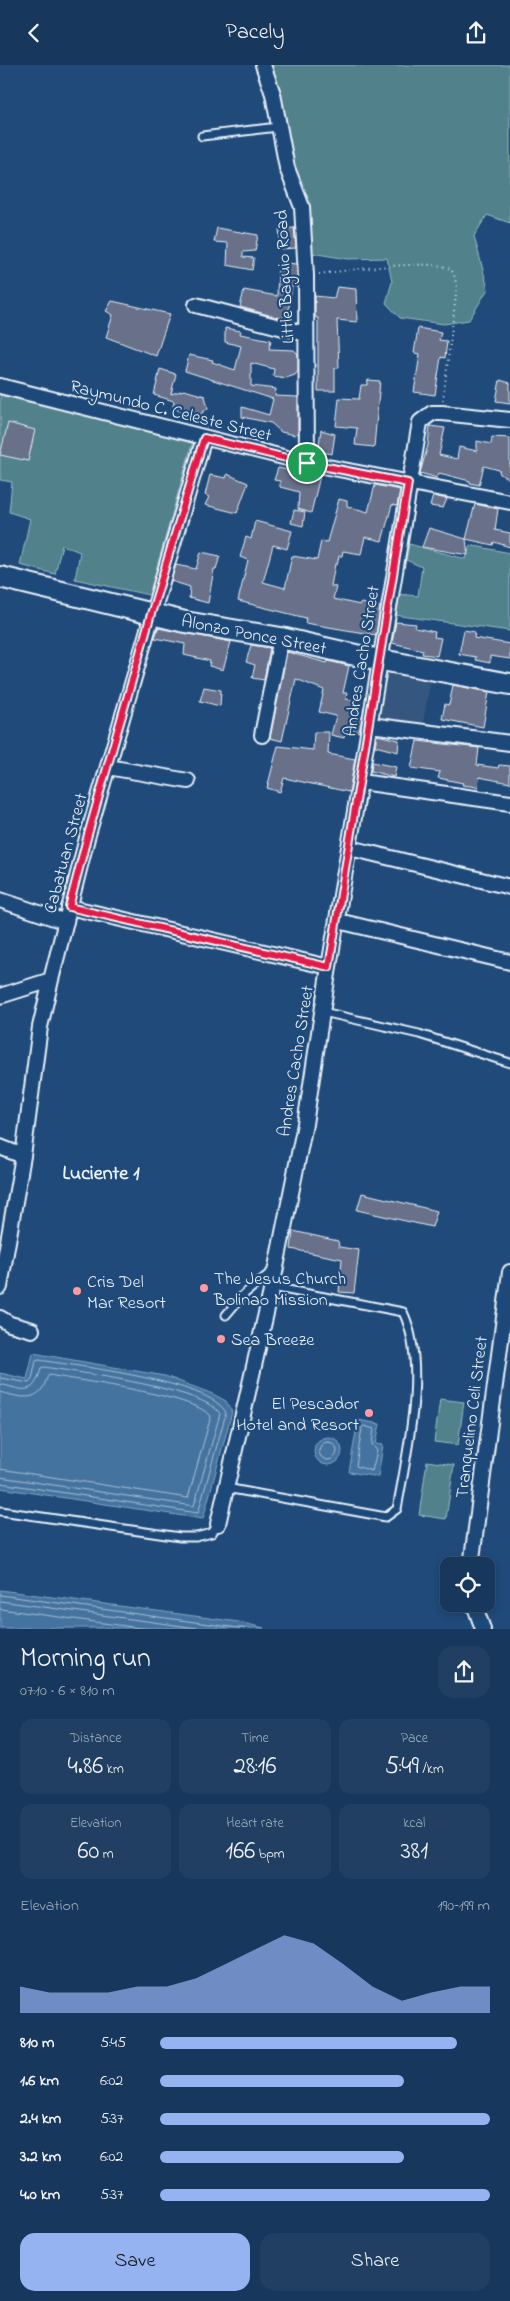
<!DOCTYPE html>
<meta charset="utf-8">
<style>
body{margin:0;font-family:"Indie Flower",sans-serif;background:#203f62;color:#f1f3f6;height:100vh;display:flex;flex-direction:column;font-size:19px;white-space:nowrap}
*{box-sizing:border-box;margin:0}
p{font-size:16px;color:#9eacbb}
.icon{flex:none;width:28px;height:28px;fill:none;stroke:currentColor;stroke-width:2;stroke-linecap:round;stroke-linejoin:round}
.map{position:relative;height:1564px;overflow:hidden}
.side{display:flex;flex-direction:column;background:#17385c;flex:1}
.side>*{flex:none}
.buttons{position:absolute;left:440px;top:1492px;display:grid;gap:10px}
.buttons a{display:grid;place-items:center;width:55px;height:55px;border-radius:10px;background:#17385c;box-shadow:0 2px 8px #0003,0 0 0 1px #365272;font-size:25px}
.pin{position:absolute;display:grid;place-items:center;width:42px;height:42px;color:#fff;margin:-21px;border:2px solid #fff;border-radius:50%;box-shadow:0 1px 5px #0007}
.round{display:grid;place-items:center;flex:none;width:52px;height:52px;border-radius:15px;background:#203f62}
.summary{display:flex;align-items:center;justify-content:space-between;height:85px;padding:0 20px}
h1{font-size:28px;font-weight:600;line-height:38px}
.stats{display:grid;grid-template-columns:repeat(3,1fr);gap:8px;height:85px;padding:5px 20px}
.stats div{display:grid;align-content:center;border-radius:12px;background:#203f62;text-align:center}
.stats b{font-size:25px;font-weight:600}
.stats small{font-size:14px;font-weight:400}
.stats p{font-size:14px}
.chart{height:140px;padding:10px 20px}
.chart p{display:flex;justify-content:space-between}
.chart svg{width:100%;height:90px;margin-top:5px;fill:#95b2f1;opacity:.7}
.button{display:flex;gap:10px;margin-top:auto;padding:10px 20px}
.button a{flex:1;height:58px;border-radius:15px;background:#95b2f1;color:#111;font-size:20px;font-weight:600;line-height:58px;text-align:center}
.button a+a{background:#203f62;color:#f1f3f6}
ul{padding:0 20px;list-style:none;font-size:16px}
li{display:grid;grid-template-columns:80px 60px 1fr;align-items:center;height:38px}
li i{height:12px;border-radius:6px;background:#95b2f1}
header{display:flex;justify-content:space-between;align-items:center;height:65px;padding:0 20px;background:#17385c;font-size:22px;font-weight:600}
.map>svg:first-child{display:block}
.built{fill:#35567e}
.green{fill:#51828c;stroke:#9cbac2}
.water{fill:#4573a0;stroke:#86a5c3}
.lines{fill:none;stroke-linecap:round;stroke-linejoin:round}
.shore{stroke:#a7bfd5;stroke-width:1}
.building{fill:#687189;stroke:#e8f1f8}
.lane-casing{stroke:#e8f1f8;stroke-width:11}
.street-casing{stroke:#e8f1f8;stroke-width:18}
.secondary-casing{stroke:#e8f1f8;stroke-width:24}
.path{stroke:#e8f1f8;stroke-width:2;stroke-dasharray:1 4;stroke-linecap:butt}
.lane{stroke:#1f4a7a;stroke-width:7}
.street{stroke:#1f4a7a;stroke-width:14}
.secondary{stroke:#1f4a7a;stroke-width:20}
.route-casing{stroke:#fff;stroke-width:10}
.route{stroke:#e11d48;stroke-width:6}
.poi-dot{fill:#ff9aa2;stroke:#1f4a7a;stroke-width:2}
.labels{text-anchor:middle;stroke-width:4.5;stroke-linejoin:round;paint-order:stroke}
.street-label{font-size:18px;fill:#e8f1f8;stroke:#1f4a7a}
.poi-label{font-size:18px;fill:#e8f1f8;stroke:#1f4a7a;text-anchor:start}
.quarter-label{font-size:20px;font-weight:bold;fill:#e8f1f8;stroke:#1f4a7a}
</style>
<header><svg class="icon" aria-label="back" viewBox="0 0 24 24"><path d="M15 5l-7 7 7 7"/></svg>Pacely<svg class="icon" aria-label="share" viewBox="0 0 24 24"><path d="M12 15V3M7 8l5-5 5 5M5 13v7h14v-7"/></svg></header>
<div class="map">
<svg width="510" height="1564" viewBox="0 0 510 1564">
<rect width="100%" height="100%" fill="#1f4a7a"/>
<filter id="ink" filterUnits="userSpaceOnUse"><feTurbulence type="fractalNoise" baseFrequency=".02" numOctaves="2"/><feDisplacementMap in="SourceGraphic" scale="10" xChannelSelector="R" yChannelSelector="G"/><feConvolveMatrix kernelMatrix="1 2 1 2 8 2 1 2 1" color-interpolation-filters="sRGB"/></filter>
<g filter="url(#ink)">
<path class="built" d="M387 606 431 614 422 664 378 655Z"/>
<path class="green" d="M263 0H510V158L487 150 474 171 488 224 469 255 444 259 400 253 386 238 392 217 387 193 348 194 311 188Z
M0 330 193 376 149 530 75 514 80 487 62 480 55 509 20 500 30 454 9 447 12 417 0 415Z
M409 479 466 494 470 480 510 488V566L394 550 397 529 418 531 422 502 406 495Z
M440 1334 464 1337 458 1380 434 1377Z
M427 1396 454 1400 446 1454 419 1450Z"/>
<path class="water" d="M33 1288 165 1311 213 1329 226 1336 232 1347 203 1454 0 1423V1308L27 1314Z
M358 1355 380 1359 376 1379 383 1380 378 1412 349 1407Z
M314 1386a14 14 0 1 1 28 0a14 14 0 1 1-28 0Z
M0 1525 239 1557 264 1563H0Z"/>
<g class="lines">
<path class="shore" d="M0 1313 29 1318 32 1314 36 1296 39 1295C75 1301 212 1316 226 1348L198 1448 0 1418
M0 1319C24 1325 34 1332 41 1303L44 1302C74 1307 208 1324 220 1349L194 1441 0 1412
M0 1327C13 1330 32 1338 42 1324 46 1320 45 1314 49 1310 81 1316 193 1330 211 1351L188 1433 0 1404
M364 1361 374 1364 372 1379 377 1386 372 1406 356 1401 362 1363Z
M319 1386a9 9 0 1 1 18 0a9 9 0 1 1-18 0Z
M0 1530 245 1564
M0 1536 204 1564
M0 1544 147 1564"/>
</g>
<path class="building" d="M217 163 258 170 255 186 243 187V192L254 193 252 205 227 200 228 178 214 177Z
M294 163 296 183 281 184 279 164Z
M286 198 297 199V222L292 221 287 255 240 242 244 225 277 231 278 205 286 206Z
M337 222 356 224 357 257 337 255 339 303H335V326H318V253L315 252V231L334 233Z
M112 236 170 249 156 291 106 272 113 250 106 246Z
M225 263 241 266 240 269 271 275 269 284 294 285 298 289V306L295 310 286 313 273 311 274 304 251 298V321L276 324 275 331 298 332V367L295 370 281 367 271 358 242 352V342L269 350 273 334 185 306 189 290 213 295 212 297 235 305 241 281 225 277Z
M418 263 441 267 439 275 447 276 445 293 441 292 435 330 414 327 420 289 414 288Z
M160 304 176 309 171 329 184 325 205 331 208 343 197 352 173 342 174 336 154 330Z
M368 315 380 316 374 382 355 380 357 363 336 361 339 333 359 334 361 320H367Z
M500 315 510 318V338L496 336Z
M8 358 35 365 28 396 0 390Z
M430 361 445 363 439 390 457 394 459 382 477 386V376L491 379 492 372 510 373V414L500 409 499 405 484 401 479 420 470 418V416L439 408 437 413 420 408 428 380Z
M321 365 335 369 332 389 318 386Z
M278 403 320 411 311 448 298 444 299 427 280 422V416L274 415Z
M227 409 248 418 237 448 205 440 209 432 205 430 210 410 226 413Z
M375 420 400 425 397 441 392 440 382 476 365 472 361 489 343 486 342 491H339L337 500 335 499 331 521 336 522 333 534 360 540 361 538 380 542 376 570 305 558 306 553 238 536 248 495 240 492 246 472 251 474 255 456 292 466 287 484 273 480 263 517 285 523 292 491 317 495 321 476 327 477 339 434 347 436V441L368 447Z
M433 431 447 434 443 443 430 441Z
M475 439 498 444 495 465 510 468V482L494 477 493 480 466 474Z
M294 445 305 447 303 461 291 458Z
M429 463 466 474 468 490 422 482Z
M201 487 220 491 216 504H214L208 538 189 533 190 522 171 516 176 500 196 504Z
M396 557 416 559 415 563 435 567 434 572 441 573 437 591 422 589 423 585 392 578Z
M158 563 231 577 223 605 209 601 210 596 184 590 185 579 155 573Z
M464 565 475 567 474 573 510 579V594L490 591V598L475 595 476 592 459 589Z
M251 580 270 583 264 615 252 613 255 600 246 597Z
M287 587 327 598 328 596 349 601 343 628H347L346 634 357 636 353 651 362 653 359 667 346 664 344 673 331 670 336 651 319 647 324 625 296 614 282 676 270 673Z
M453 620 489 627 483 662 442 654 445 639 449 640Z
M204 622 221 625 220 641 200 636Z
M314 667H329L328 689 355 694 349 727 284 713 280 727 267 723 278 681 313 685Z
M377 670 399 675 398 687 375 681Z
M417 676 479 683 477 700 498 703 499 700 510 701V718L479 712 478 722 462 720 463 718 438 713 440 707 411 703Z
M372 697 396 702 394 712 371 706Z
M362 1128 437 1146 432 1162 357 1145Z
M293 1166 338 1176 339 1182 359 1185 354 1228 339 1227 342 1194 291 1184Z"/>
<g class="lines">
<defs>
<path id="lane" d="M202 71 278 62
M323 947 419 969 510 998
M226 1250 243 1230 275 1204
M226 1423 386 1452 397 1444C407 1388 428 1299 403 1247L272 1222
M1 1446 180 1472H196L212 1468 218 1459"/>
<path id="street" d="M263 0 273 29 287 103 302 142 306 210 307 398
M196 240 306 269
M0 321 307 398 510 437
M370 660 510 678
M262 670 281 573
M108 702 188 716
M361 717 510 738
M350 783 510 822
M0 835 66 857
M69 842 329 902
M338 856 510 897
M0 931 51 915
M0 1082 23 1091
M0 1222 23 1091 40 962 51 915 87 773 204 373
M0 1253 10 1259 32 1265
M218 1459 272 1222 305 1059 329 902 420 357 432 348H442L510 355
M471 1501 510 1207
M474 1539 483 1564"/>
<path id="secondary" d="M0 512 185 557 281 573 360 591 510 619"/>
</defs>
<use href="#lane" class="lane-casing"/>
<use href="#street" class="street-casing"/>
<use href="#secondary" class="secondary-casing"/>
<path class="path" d="M319 209C342 206 434 193 450 204 455 208 455 216 457 222L443 335"/>
<use href="#lane" class="lane"/>
<use href="#street" class="street"/>
<use href="#secondary" class="secondary"/>
</g>
</g>
<g class="lines" filter="url(#ink)">
<defs>
<path id="route" d="M204 373 307 398 408 418 329 902 69 842 87 773 151 549Z"/>
</defs>
<use href="#route" class="route-casing"/>
<use href="#route" class="route"/>
</g>
<g class="poi-dot">
<circle cx="204" cy="1223" r="5"/>
<circle cx="77" cy="1226" r="5"/>
<circle cx="221" cy="1274" r="5"/>
<circle cx="369" cy="1348" r="5"/>
</g>
<g class="labels">
<g class="street-label">
<text transform="translate(284 212) rotate(-93)" y="6">Little Baguio Road</text>
<text transform="translate(171 345) rotate(14)" y="6">Raymundo C. Celeste Street</text>
<text transform="translate(254 569) rotate(11)" y="6">Alonzo Ponce Street</text>
<text transform="translate(361 596) rotate(-81)" y="6">Andres Cacho Street</text>
<text transform="translate(65 788) rotate(-75)" y="6">Cabatuan Street</text>
<text transform="translate(295 996) rotate(-81)" y="6">Andres Cacho Street</text>
<text transform="translate(471 1352) rotate(-83)" y="6">Tranquelino Celi Street</text>
</g>
<g class="poi-label">
<text x="214" y="1219">The Jesus Church<tspan x="214" dy="21">Bolinao Mission</tspan></text>
<text x="87" y="1222">Cris Del<tspan x="87" dy="21">Mar Resort</tspan></text>
<text x="231" y="1280">Sea Breeze</text>
<text x="359" y="1344" text-anchor="end">El Pescador<tspan x="359" dy="21">Hotel and Resort</tspan></text>
</g>
<g class="quarter-label">
<text x="101" y="1114">Luciente 1</text>
</g>
</g>
</svg>
<div class="buttons">
<a><svg class="icon" aria-label="locate" viewBox="0 0 24 24"><circle cx="12" cy="12" r="6"/><path d="M12 2v4M12 18v4M2 12h4M18 12h4"/></svg></a>
</div>
<div class="pin" style="left:307px;top:398px;background:#1e9e55"><svg class="icon" aria-label="arrive" viewBox="0 0 24 24"><path d="M6 21V4h12l-3 4 3 4H6"/></svg></div>
</div>
<section class="side">
<div class="summary"><div><h1>Morning run</h1><p>07:10 · 6 × 810 m</p></div><a class="round"><svg class="icon" aria-label="share" viewBox="0 0 24 24"><path d="M12 15V3M7 8l5-5 5 5M5 13v7h14v-7"/></svg></a></div>
<div class="stats">
<div><p>Distance</p><b>4.86<small> km</small></b></div>
<div><p>Time</p><b>28:16</b></div>
<div><p>Pace</p><b>5:49<small> /km</small></b></div>
</div>
<div class="stats">
<div><p>Elevation</p><b>60<small> m</small></b></div>
<div><p>Heart rate</p><b>166<small> bpm</small></b></div>
<div><p>kcal</p><b>381</b></div>
</div>
<div class="chart"><p><span>Elevation</span>190–199 m</p>
<svg viewBox="0 0 160 44" preserveAspectRatio="none"><path d="M0 44V31L10 34L20 34L30 34L40 31L50 31L60 27L70 20L80 13L90 6L100 10L110 20L120 31L130 38L140 34L150 31L160 31V44z"/></svg>
</div>
<ul>
<li><b>810 m</b>5:45<i style="width:90%"></i></li>
<li><b>1.6 km</b>6:02<i style="width:74%"></i></li>
<li><b>2.4 km</b>5:37<i style="width:100%"></i></li>
<li><b>3.2 km</b>6:02<i style="width:74%"></i></li>
<li><b>4.0 km</b>5:37<i style="width:100%"></i></li>
</ul>
<div class="button"><a>Save</a><a>Share</a></div>
</section>
